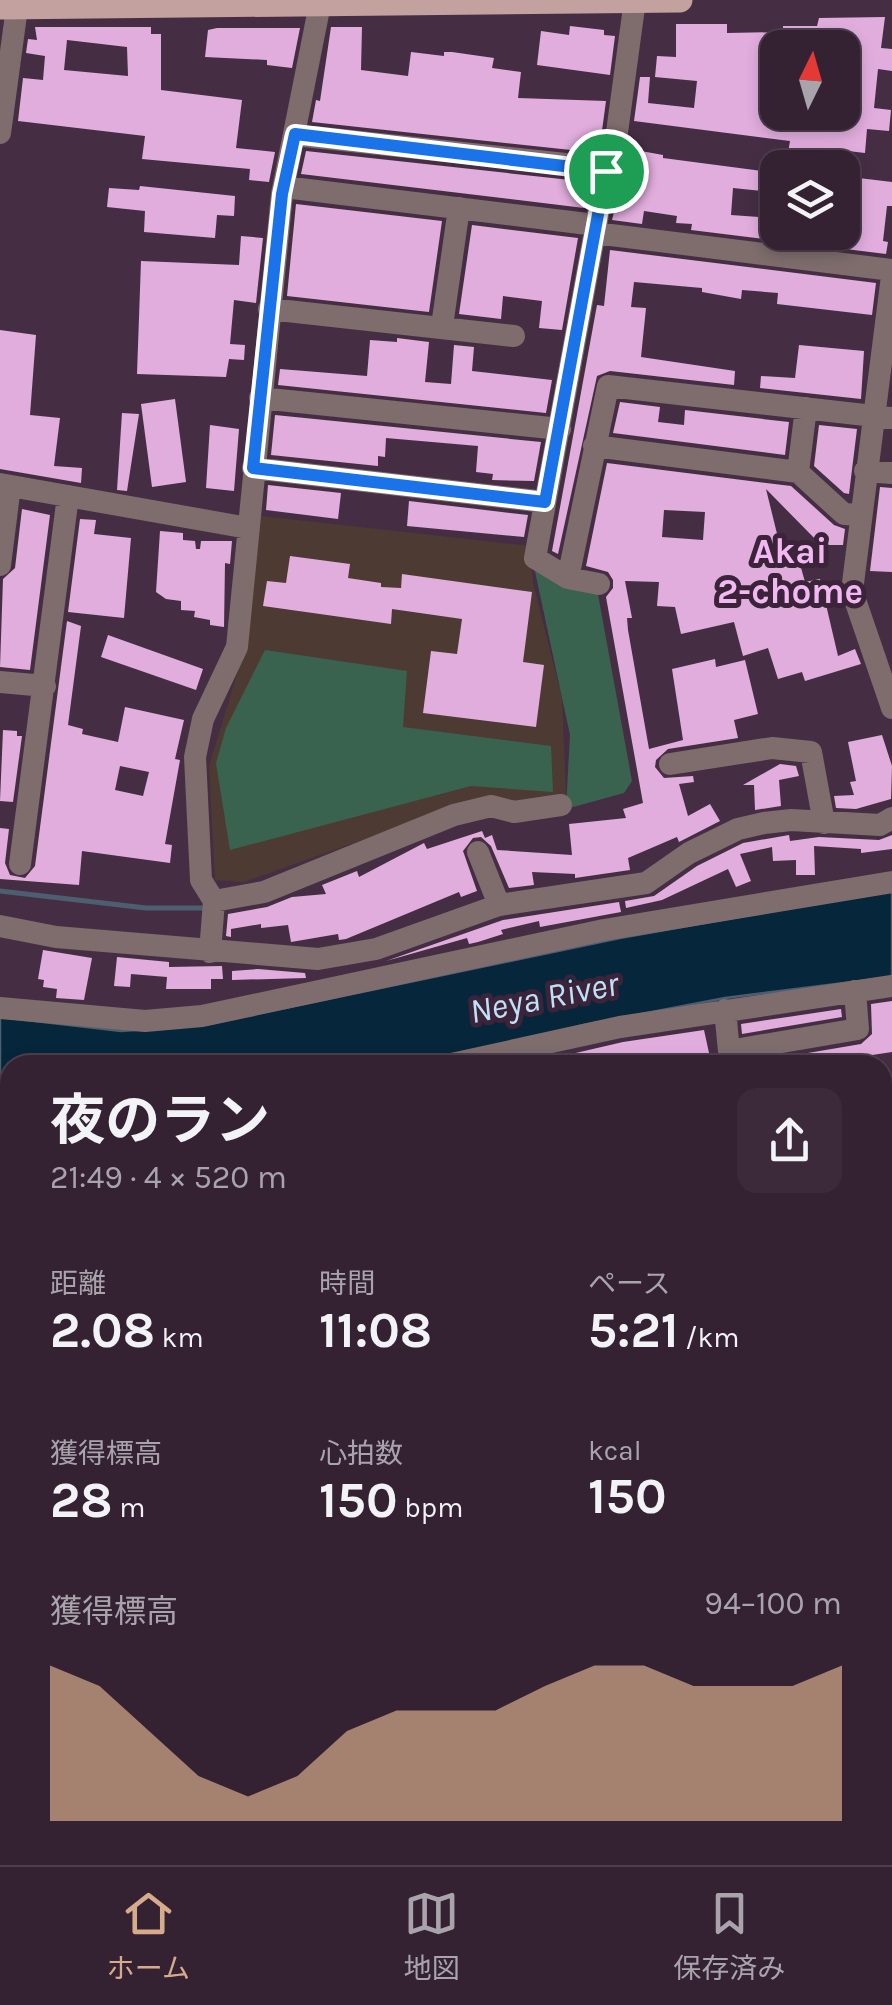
<!DOCTYPE html>
<html lang="ja">
<meta charset="utf-8">
<style>
body{margin:0;font-family:Karla,"Noto Sans JP",sans-serif;background:#3c2a3b;color:#f1f3f6;height:100vh;display:flex;flex-direction:column;font-size:38px;white-space:nowrap}
*{box-sizing:border-box;margin:0}
p{font-size:32px;color:#a9a4ac}
.icon{flex:none;width:55px;height:55px;fill:none;stroke:currentColor;stroke-width:2;stroke-linecap:round;stroke-linejoin:round}
.map{position:relative;flex:1;overflow:hidden}
.sheet{position:absolute;left:0px;top:1055px;width:892px;height:810px;display:flex;flex-direction:column;background:#342233;border-radius:30px 30px 0 0;box-shadow:0 5px 15px #0003,0 0 0 2px #4e3f4e}
.sheet>*{flex:none}
.needle{width:65px;rotate:5deg}
.tools{position:absolute;left:760px;top:30px;display:grid;gap:20px}
.tools a{display:grid;place-items:center;width:100px;height:100px;border-radius:20px;background:#342233;box-shadow:0 5px 15px #0003,0 0 0 2px #4e3f4e;font-size:50px}
.pin{position:absolute;display:grid;place-items:center;width:85px;height:85px;color:#fff;margin:-42px;border:5px solid #fff;border-radius:50%;box-shadow:0 2px 10px #0007}
.round{display:grid;place-items:center;flex:none;width:105px;height:105px;border-radius:20px;background:#3c2a3b}
.summary{display:flex;align-items:center;justify-content:space-between;height:170px;padding:0 50px}
h1{font-size:55px;font-weight:700;line-height:75px}
.stats{display:grid;grid-template-columns:repeat(3,1fr);gap:15px;height:170px;padding:10px 50px}
.stats div{display:grid;align-content:center}
.stats b{font-size:50px;font-weight:700}
.stats small{font-size:28px;font-weight:400}
.stats p{font-size:28px}
.chart{height:280px;padding:20px 50px}
.chart p{display:flex;justify-content:space-between}
.chart svg{width:100%;height:180px;margin-top:10px;fill:#d6ab8b;opacity:.7}
.dock{display:flex;justify-content:space-around;align-items:center;height:140px;border-top:2px solid #4e3f4e;background:#342233;font-size:28px;color:#a9a4ac}
.dock a{display:grid;justify-items:center;gap:5px}
.dock .active{color:#d6ab8b}
.map>svg:first-child{display:block}
.education{fill:#4d3a33}
.green{fill:#39634f}
.water{fill:#06273b;stroke:#4c5e70;stroke-width:2.5}
.lines{fill:none;stroke-linecap:round;stroke-linejoin:round}
.stream{stroke:#4c5e70;stroke-width:5}
.building{fill:#e1addd;fill-rule:evenodd}
.minor{stroke:#7e6d6c;stroke-width:22}
.major{stroke:#c3a19f;stroke-width:25}
.rail{stroke:#d4c4d2;stroke-width:5;stroke-dasharray:12 12;stroke-linecap:butt}
.route-casing{stroke:#fff;stroke-width:20}
.route{stroke:#1a73e8;stroke-width:12}
.labels{text-anchor:middle;stroke-width:10;stroke-linejoin:round;paint-order:stroke}
.neighbourhood-label{font-size:35px;font-weight:bold;fill:#f1b8f2;stroke:#3b2439}
.water-label{font-size:35px;font-style:italic;fill:#c0e0f8;stroke:#3b2439}
</style>
<div class="map">
<svg width="892" height="1865" viewBox="0 0 892 1865">
<rect width="100%" height="100%" fill="#452e44"/>
<path class="education" d="M261 516 530 546 533 583 562 698 566 795 512 806 486 796 244 882 215 880 209 766 241 661Z"/>
<path class="green" d="M533 562 597 589 632 781 624 793 566 809 570 735Z
M265 650 407 671 403 727 551 746 553 792 471 786 230 850 216 763 226 728Z"/>
<path class="water" d="M892 890V977L725 998 584 1025 410 1065H10V1096L0 1095V1017L121 1031 204 1025 620 938Z"/>
<g class="lines">
<path class="stream" d="M0 891 146 908H202"/>
</g>
<path class="building" d="M885 17 881 48 892 49V71L878 69 874 108 891 110 889 131 867 129 865 153 848 151 846 168 786 165 790 141 634 121 640 77H650L648 103 694 108 697 81 655 77 657 56 676 57V24H727V33L783 32V26H817L819 18ZM778 48H842V112H778V91L766 89 768 59H778Z
M570 26 604 30V35L615 36 610 75 537 65 541 31 569 35Z
M35 27H151V34H161V90L242 100 236 148 275 152 269 182 249 180 250 169 142 159 145 136 18 121 23 78 43 80 45 56 26 53 28 39 37 40ZM67 40 127 47 128 76 64 70Z
M331 27H362L361 70 408 76 411 52 444 56V52H452L494 58 492 68 521 72 518 98 606 101 599 153 312 122 316 100 320 101Z
M217 28H300L292 68 267 65V60L205 57 208 30Z
M630 149 663 155V158L778 173V232H842V176L892 182V206H887L883 241 888 242 886 254 691 230 692 224 676 223 677 216 644 211 642 224 612 220ZM733 188 762 191 759 217 731 215Z
M306 151 589 182 584 208 301 174Z
M140 186 235 196 234 216 217 215 215 238 144 232 145 211 107 207 109 188 139 190Z
M296 204 442 221 429 312 287 296Z
M472 225 578 238 562 330 539 328 542 301 503 296 501 319 459 314Z
M241 236 263 238 256 303 234 300 230 344 245 345 244 360 229 359 226 377 137 374 141 261 239 265Z
M610 250 876 283 872 315 777 304 778 293 742 290 741 299 702 292V288L634 282 631 307 646 308 641 357 735 371 734 385 610 371 597 376 558 554 552 551 597 305 604 306Z
M0 330 36 335 30 415 60 418 54 466 82 468 81 483 0 469Z
M397 338 429 342 425 382 451 384 454 345 474 347 472 371 552 380 546 413 278 385 280 369 367 376 370 340 397 342Z
M799 345 864 351 861 399 760 388 761 376 795 378Z
M175 399 186 482 152 487 141 404Z
M620 402 660 407 658 422 684 425 685 410 789 422 785 455 613 433Z
M122 413 139 414 127 491 117 490Z
M275 415 541 442 534 481 492 480 493 474 476 472 478 446 386 438 385 457 378 456V466L271 455Z
M210 425 239 429 234 491 206 488Z
M819 425 857 429 849 494 844 493 814 466Z
M607 463 791 486 834 525 845 529 843 545H821L766 489 781 550 795 546 805 582 820 579 838 656 855 649 861 664 805 681 802 672 778 679 768 648 743 656 734 622 681 634 675 607 657 606 659 582 625 581 632 618H627L628 630 649 749 683 740 672 669 715 659 716 667 745 660 758 714 734 720 738 738 668 749 656 760 655 767 664 778 693 776 694 782 679 784 688 816 710 804 720 821 679 842 677 837 628 858 630 870 575 878V874L532 872 534 885 509 888 491 846 481 837 473 838 463 851 477 891 461 897 459 892 346 939 339 940 338 934 291 942 288 925 261 928V924L231 929V937L226 936 228 914 267 907 292 897 326 894 322 885 357 871 359 877 424 843 427 849 482 831 485 838 492 835 497 850 572 855 569 824 626 818 623 809 643 803 606 597 613 588V580L608 572 586 566ZM664 510 705 512 703 540 662 537Z
M268 485 341 493 338 519 266 510Z
M880 487 892 488V572L870 571Z
M409 501 528 515 524 537 407 526Z
M22 509 50 515 30 670 0 667 3 579 15 568Z
M80 519 96 520 94 534 131 538 124 618 68 612Z
M160 531 183 533V540L195 541 196 549H200L201 541H232L230 564 225 563 224 627 210 625V620L194 617 195 611 181 610V601L166 599 156 592Z
M290 556 350 564 348 578 381 583V587L401 588 402 574 532 592 523 662 544 665 536 727 423 713 431 651 457 654 462 619 392 609 391 624 263 606 267 581 286 583Z
M67 621 81 626 68 725 83 729 82 734 118 742 125 707 184 720 175 759 180 760 165 844 172 845 170 863 82 851 79 885 0 879V828L9 829 5 863 10 875 25 878 35 866ZM120 766 149 772 143 796 115 790Z
M108 635 203 669 196 690 101 657Z
M3 730 17 731V736H22L13 802 0 801Z
M882 735 892 766 891 799 856 809 836 808 834 796 854 795 850 782 856 781 848 742Z
M780 764 796 766 799 776 779 780 781 806 755 810 754 785H743Z
M789 835 790 841 819 837 879 840 892 835V849L861 853V849L814 846 815 875H796V860L773 861 772 847 740 854 751 881 736 887 728 869 662 900 626 908 625 901 654 896 697 866 743 843Z
M619 902 621 912 540 927 539 921 501 930 503 934 478 942 469 944 467 938 386 961 503 920Z
M43 950 92 958 84 1000 56 998 57 989 43 987 44 980 38 979Z
M117 957 169 962V967L222 966 223 979H211V989H166L167 977 131 974 130 987 114 986Z
M258 969 305 973 306 978 232 980V971Z
M892 1001V1052L833 1061 832 1057 737 1065 861 1044 872 1034 871 1004Z
M841 1009 842 1017 742 1034 741 1024Z
M704 1030 711 1062 700 1065H524L623 1042Z"/>
<g class="lines">
<path class="minor" d="M0 133 18 0
M295 135 612 169 635 0
M284 187 596 225
M595 233 892 270
M892 276 852 591 892 708
M269 309 514 336
M442 326 459 208
M260 398 560 429
M594 446 798 472 844 514 860 515
M253 468 545 502
M865 471 892 473
M798 472 806 408
M0 484 248 528
M0 565 10 486
M568 578 608 386 892 418
M599 584 568 578 535 558 606 171
M0 682 45 686
M670 764 772 748 811 752 824 823
M478 852 499 905
M20 864 68 496
M214 901 264 892 454 815 491 806 514 812 561 805
M0 926 56 937 318 959 376 949 499 905 646 883 689 853 738 829 764 823 791 820 880 825 892 818
M210 952 214 901 201 880 195 757 203 719 237 647 282 194 320 4
M0 1008 145 1021 202 1016 604 930 892 882
M725 1010 729 1051 858 1029 855 991
M447 1065 620 1027 892 986
M0 1107 10 1108
M882 1204 892 1202
M0 1222 10 1219
M0 1260 10 1257
M0 1312H10
M882 1434 892 1435
M882 1599 892 1600
M0 1693 10 1698
M882 1732 892 1731
M0 1798 10 1795
M300 1855 319 1865
M730 1855 737 1865
M766 1856V1855
M160 1865 163 1855
M447 1865V1855
M569 1865V1855
M640 1865 641 1855
M809 1865 811 1855"/>
<path class="major" d="M0 7 680 0"/>
<path class="rail" d="M882 1099H892
M0 1238 10 1236"/>
</g>
<g class="lines">
<defs>
<path id="route" d="M295 134 606 171 545 502 253 468 282 194Z"/>
</defs>
<use href="#route" class="route-casing"/>
<use href="#route" class="route"/>
</g>
<g class="labels">
<g class="neighbourhood-label">
<text x="790" y="563">Akai<tspan x="790" dy="40">2-chome</tspan></text>
</g>
<g class="water-label">
<text transform="translate(544 997) rotate(-11)" y="12">Neya River</text>
</g>
</g>
</svg>
<div class="tools">
<a><svg class="needle" viewBox="-14 -14 28 28"><path d="M0-13l5 13h-10z" fill="#e53935"/><path d="M0 13l5-13h-10z" fill="#a9a4ac"/></svg></a>
<a><svg class="icon" aria-label="layers" viewBox="0 0 24 24"><path d="M12 4l9 5-9 5-9-5zM3 14l9 5 9-5"/></svg></a>
</div>
<div class="pin" style="left:606px;top:171px;background:#1e9e55"><svg class="icon" aria-label="arrive" viewBox="0 0 24 24"><path d="M6 21V4h12l-3 4 3 4H6"/></svg></div>
<section class="sheet">
<div class="summary"><div><h1>夜のラン</h1><p>21:49 · 4 × 520 m</p></div><a class="round"><svg class="icon" aria-label="share" viewBox="0 0 24 24"><path d="M12 15V3M7 8l5-5 5 5M5 13v7h14v-7"/></svg></a></div>
<div class="stats">
<div><p>距離</p><b>2.08<small> km</small></b></div>
<div><p>時間</p><b>11:08</b></div>
<div><p>ペース</p><b>5:21<small> /km</small></b></div>
</div>
<div class="stats">
<div><p>獲得標高</p><b>28<small> m</small></b></div>
<div><p>心拍数</p><b>150<small> bpm</small></b></div>
<div><p>kcal</p><b>150</b></div>
</div>
<div class="chart"><p><span>獲得標高</span>94–100 m</p>
<svg viewBox="0 0 160 44" preserveAspectRatio="none"><path d="M0 44V6L10 11L20 22L30 33L40 38L50 33L60 22L70 17L80 17L90 17L100 11L110 6L120 6L130 11L140 11L150 11L160 6V44z"/></svg>
</div>
</section>
</div>
<nav class="dock">
<a class="active"><svg class="icon" aria-label="home" viewBox="0 0 24 24"><path d="M3 11l9-7 9 7M6 9v11h12V9"/></svg>ホーム</a>
<a><svg class="icon" aria-label="map" viewBox="0 0 24 24"><path d="M3 6l6-2 6 2 6-2v14l-6 2-6-2-6 2zM9 4v14M15 6v14"/></svg>地図</a>
<a><svg class="icon" aria-label="saved" viewBox="0 0 24 24"><path d="M7 4h10v16l-5-4-5 4z"/></svg>保存済み</a>
</nav>
